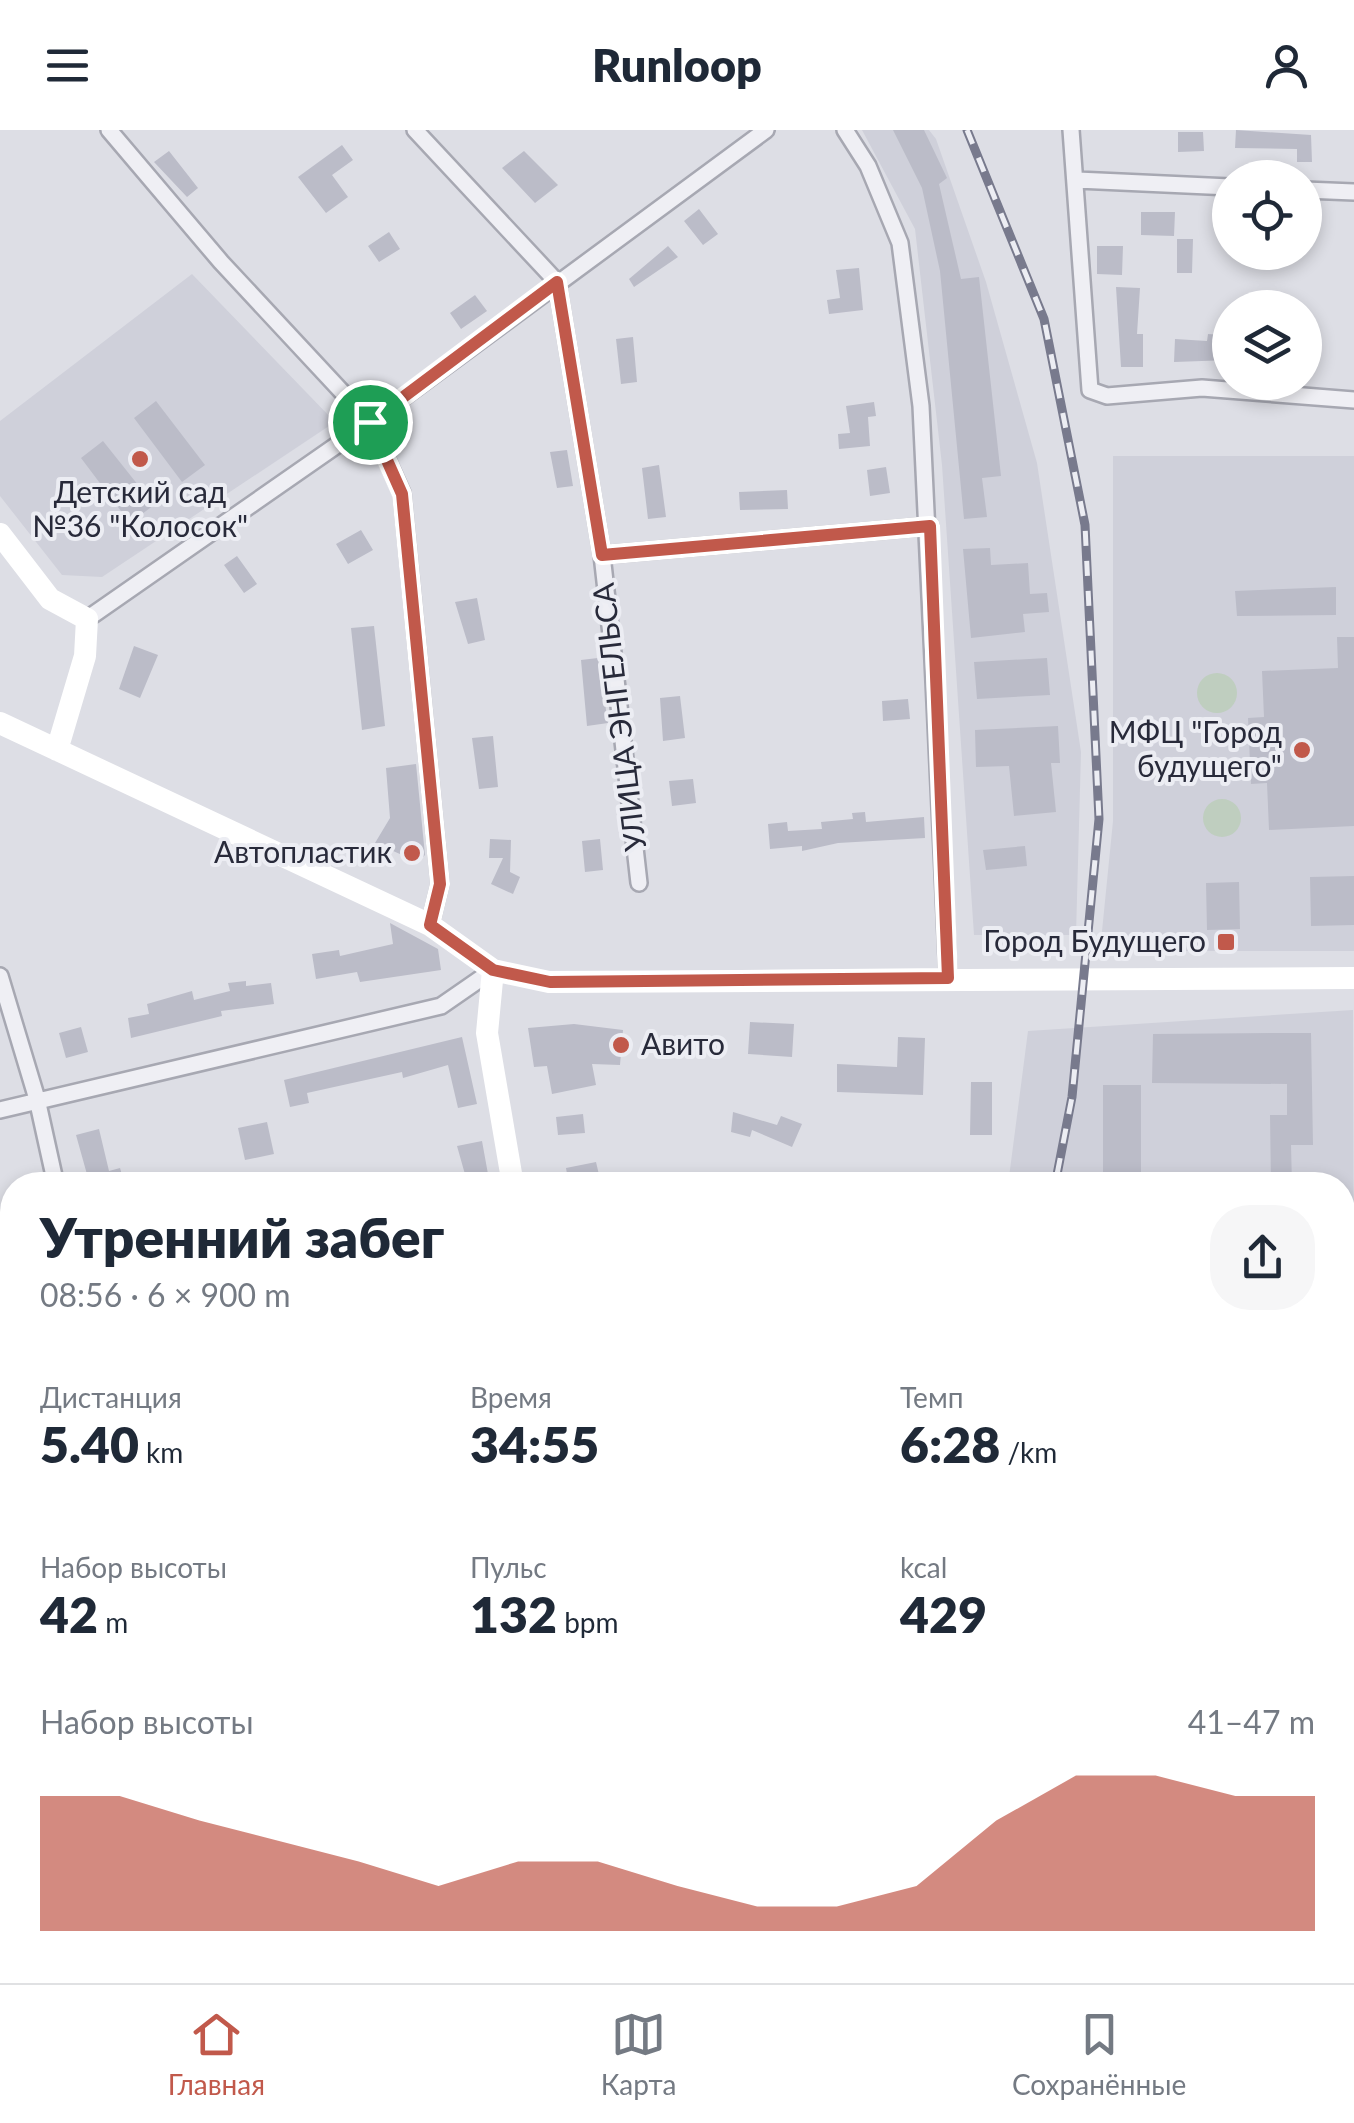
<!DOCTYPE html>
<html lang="ru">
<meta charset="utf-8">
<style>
body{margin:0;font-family:Lato,sans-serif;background:#f6f6f7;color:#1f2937;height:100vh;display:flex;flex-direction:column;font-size:38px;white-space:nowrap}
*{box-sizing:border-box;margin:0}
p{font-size:32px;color:#747a83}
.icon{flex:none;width:55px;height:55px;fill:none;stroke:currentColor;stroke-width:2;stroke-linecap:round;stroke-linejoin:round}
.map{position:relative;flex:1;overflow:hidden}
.side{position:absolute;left:0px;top:1042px;width:1355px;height:812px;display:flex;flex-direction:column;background:#fff;border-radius:40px 40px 0 0;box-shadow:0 5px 15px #0003}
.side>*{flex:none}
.controls{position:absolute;left:1212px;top:30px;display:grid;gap:20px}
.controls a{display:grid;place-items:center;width:110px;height:110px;border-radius:50%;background:#fff;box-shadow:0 5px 15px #0003;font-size:50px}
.pin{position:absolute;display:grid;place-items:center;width:85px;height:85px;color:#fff;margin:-42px;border:5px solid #fff;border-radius:50%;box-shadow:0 2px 10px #0007}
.round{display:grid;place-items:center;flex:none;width:105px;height:105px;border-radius:40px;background:#f6f6f7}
.summary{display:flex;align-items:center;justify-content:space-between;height:170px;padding:0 40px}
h1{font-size:55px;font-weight:800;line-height:75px}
.figures{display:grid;grid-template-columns:repeat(3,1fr);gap:15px;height:170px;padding:10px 40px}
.figures div{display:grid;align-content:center}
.figures b{font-size:50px;font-weight:800}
.figures small{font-size:28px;font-weight:400}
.figures p{font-size:28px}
.chart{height:280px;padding:20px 40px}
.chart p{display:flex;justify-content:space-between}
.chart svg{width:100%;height:180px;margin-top:10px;fill:#c1594b;opacity:.7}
header{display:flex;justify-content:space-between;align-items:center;height:130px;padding:0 40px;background:#fff;font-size:45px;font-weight:800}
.tab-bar{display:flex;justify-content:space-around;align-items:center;height:140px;border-top:2px solid #e0e1e3;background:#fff;font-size:28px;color:#747a83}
.tab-bar a{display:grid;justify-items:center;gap:5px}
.tab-bar .on{color:#c1594b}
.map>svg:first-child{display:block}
.built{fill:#cfd0da}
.green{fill:#bfcebf}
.building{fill:#bbbcc8}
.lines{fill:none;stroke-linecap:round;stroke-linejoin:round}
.street-casing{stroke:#a7a8b2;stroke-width:20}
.street{stroke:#efeff4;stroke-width:15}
.secondary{stroke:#fff;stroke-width:22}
.rail-casing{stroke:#787a8d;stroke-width:9}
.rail{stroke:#ecedf3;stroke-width:5;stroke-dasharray:15;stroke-linecap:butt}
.route-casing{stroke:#fff;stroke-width:20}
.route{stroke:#c1594b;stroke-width:12}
.poi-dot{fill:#c1594b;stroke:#ecedf3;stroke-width:4}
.labels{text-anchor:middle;stroke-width:8;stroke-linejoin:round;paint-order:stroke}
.poi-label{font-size:30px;fill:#282a3a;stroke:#ecedf3;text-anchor:end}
.street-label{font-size:30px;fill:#282a3a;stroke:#ecedf3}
</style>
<header><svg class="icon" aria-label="menu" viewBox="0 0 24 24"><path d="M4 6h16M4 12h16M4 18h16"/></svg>Runloop<svg class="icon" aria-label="person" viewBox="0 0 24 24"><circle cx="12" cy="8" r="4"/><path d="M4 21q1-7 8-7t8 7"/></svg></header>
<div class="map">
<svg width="1354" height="1853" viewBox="0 0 1354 1853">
<rect width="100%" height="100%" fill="#dddee5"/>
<path class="built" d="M862 0H929L936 9 986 152 1037 333 1081 622 1076 805H974L942 335 915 99Z
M192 144 335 292 102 447 62 445 0 366V291Z
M1113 326H1354V821H1100L1113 691Z
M1353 880 1354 1236 1343 1242 1342 1055H1008L1028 901Z
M1343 1438 1354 1524V1853H775L772 1843 1342 1842Z"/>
<path class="green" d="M1197 563a20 20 0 1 1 40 0a20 20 0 1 1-40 0Z
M1203 688a19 19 0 1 1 38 0a19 19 0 1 1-38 0Z"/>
<path class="building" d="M893 0H924L947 48 939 54 961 149 979 147 1001 346 982 348 987 387 964 389 940 141 922 58Z
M1236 0 1311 5 1312 32H1297V19L1235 18Z
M1178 2H1203L1204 21 1178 22Z
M342 15 353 30 332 45 348 67 326 83 298 47Z
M169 21 198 58 187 67 154 32Z
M524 21 558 55 535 73 502 38Z
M699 79 718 104 703 115 684 91Z
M1141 82H1175L1174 106 1141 105Z
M389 102 400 119 379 132 368 116Z
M1177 109H1193L1192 143H1177Z
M668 116 678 127 634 157 629 149Z
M1097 116H1123L1122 145 1097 144Z
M859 138 863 180 829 184 827 170 840 168 836 140Z
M1116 157 1140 158 1137 204H1143V237H1121Z
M475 165 487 181 461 199 450 183Z
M1208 204 1224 205V211L1230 212V230L1174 232 1175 209 1207 211Z
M633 207 637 252 621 254 616 209Z
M156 271 205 335 182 352 134 288Z
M874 272 876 286 868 287 870 316 839 319 838 304 850 303 846 276Z
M103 311 154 375 130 393 81 328Z
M567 320 573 356 557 358 550 322Z
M659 335 666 387 648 389 642 338Z
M886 337 890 363 870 366 867 340Z
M787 360 788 379 740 380 739 362Z
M361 400 373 420 348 434 336 414Z
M990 418 991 435 1028 433 1030 464 1047 463 1049 482 1023 484 1025 502 971 508 963 419Z
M237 426 257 454 244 463 224 435Z
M1336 457V485L1237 486 1235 461Z
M477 468 485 510 468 514 455 472Z
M374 496 385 596 362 600 351 498Z
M1337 507H1354V696L1269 700 1267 653 1251 654 1248 588 1264 587 1262 541 1338 538Z
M134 516 158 525 140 568 119 559Z
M598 528 608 593 587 596 581 530Z
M1047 528 1050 565 977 569 974 532Z
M680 566 685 608 663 611 660 568Z
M908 569 910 589 883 591 882 571Z
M1058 596 1060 633H1051L1056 682 1014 686 1009 636 976 637 975 600Z
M493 606 498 657 479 659 472 608Z
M416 634 425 725 418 732 375 713 390 688 386 638Z
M693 649 696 673 672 676 669 651Z
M865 682 866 692 924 687 925 708 838 713 802 721V716L770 719 768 694 787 692 788 701 822 699 821 692 853 689 852 683Z
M490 709 511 710 510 742 520 747 513 764 491 754 503 728H489Z
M600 709 603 740 585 742 582 711Z
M1025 716 1027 736 986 740 983 720Z
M1354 746V795L1311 796 1310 747Z
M1239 752 1240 799 1207 800 1206 753Z
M390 793 438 819 441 840 360 852 357 842 316 849 312 824 339 820 340 826 393 814Z
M246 851V856L271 853 274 874 221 881 222 886 131 908 128 888 149 884 147 874 192 861 194 870 230 861 228 853Z
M750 892 794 894 792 927 748 924Z
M574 894 623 900 620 935 592 934 596 955 552 964 547 936 534 937 528 898Z
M81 897 88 922 66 928 59 903Z
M1286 903H1311L1313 1015H1291L1292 1055H1271L1270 985H1287V954L1152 953 1153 904Z
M462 907 477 974 458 978 448 935 403 948 402 942 307 963 309 973 290 977 284 950Z
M898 907 925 908 923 965 837 962V934L897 937Z
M971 952H992V1005H970Z
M1103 955H1141V1055H1103Z
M733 982 777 995 781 986 802 994 792 1017 752 1000 750 1007 731 1002Z
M583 984 585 1003 558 1005 556 987Z
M267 992 274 1024 245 1030 238 998Z
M99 999 109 1041 120 1038 125 1055H76L88 1048 76 1005Z
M482 1011 490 1055H468L457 1016Z
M596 1032 600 1049 569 1055 566 1038Z"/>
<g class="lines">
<defs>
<path id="street" d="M109 0 221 132 370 292 402 363 440 754 430 795
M415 0 557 152 602 425 639 753
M845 0 868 36 900 113 921 276 948 848
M1071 0 1090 260 1107 266 1202 258 1354 270
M1077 50 1230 57
M1305 60 1354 62
M602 425 930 396
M87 489 370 292 766 0
M0 846 37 969 56 1055
M0 980 441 876 493 840
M0 1272 12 1268
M0 1574 12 1571
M288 1842 301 1848
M146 1853 190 1842"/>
</defs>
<use href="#street" class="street-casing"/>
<use href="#street" class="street"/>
<path class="secondary" d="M0 404 50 469 87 489 85 526 57 620
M0 593 430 795 493 840 549 852 1354 848
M493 840 487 903 513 1055
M626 1842 628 1853"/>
<defs>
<path id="rail" d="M967 0 1044 189 1085 395 1099 689 1072 967 1055 1055
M1005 1842 1006 1853"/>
</defs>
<use href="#rail" class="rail-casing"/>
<use href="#rail" class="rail"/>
</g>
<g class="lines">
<defs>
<path id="route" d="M557 152 602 425 930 396 948 848 550 852 493 840 430 795 440 754 402 364 370 292Z"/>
</defs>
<use href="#route" class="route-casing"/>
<use href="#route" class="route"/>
</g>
<g class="poi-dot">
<circle cx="140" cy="329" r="10"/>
<circle cx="1302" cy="620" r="10"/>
<circle cx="412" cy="723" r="10"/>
<rect x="1216" y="802" width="20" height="20" rx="5"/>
<circle cx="621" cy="915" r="10"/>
</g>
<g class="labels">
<g class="poi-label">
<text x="140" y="373" text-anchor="middle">Детский сад<tspan x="140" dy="34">№36 "Колосок"</tspan></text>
<text x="1282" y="613">МФЦ "Город<tspan x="1282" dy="34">будущего"</tspan></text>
<text x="392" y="733">Автопластик</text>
<text x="1206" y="822">Город Будущего</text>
<text x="641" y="925" text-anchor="start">Авито</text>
</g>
<g class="street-label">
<text transform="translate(620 587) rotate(-97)" y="10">УЛИЦА ЭНГЕЛЬСА</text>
</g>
</g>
</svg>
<div class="controls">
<a><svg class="icon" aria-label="locate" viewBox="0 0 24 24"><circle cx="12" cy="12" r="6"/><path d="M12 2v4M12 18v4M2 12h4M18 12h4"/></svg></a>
<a><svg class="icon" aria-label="layers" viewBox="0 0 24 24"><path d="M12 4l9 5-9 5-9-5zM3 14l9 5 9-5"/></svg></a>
</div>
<div class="pin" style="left:370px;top:292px;background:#1e9e55"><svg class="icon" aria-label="arrive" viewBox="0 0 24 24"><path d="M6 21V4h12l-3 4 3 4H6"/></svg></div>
<section class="side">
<div class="summary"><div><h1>Утренний забег</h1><p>08:56 · 6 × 900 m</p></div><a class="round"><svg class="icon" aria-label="share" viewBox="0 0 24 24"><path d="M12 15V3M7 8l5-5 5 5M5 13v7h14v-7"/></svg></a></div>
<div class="figures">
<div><p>Дистанция</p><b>5.40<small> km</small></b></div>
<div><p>Время</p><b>34:55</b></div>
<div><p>Темп</p><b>6:28<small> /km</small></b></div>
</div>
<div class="figures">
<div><p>Набор высоты</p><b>42<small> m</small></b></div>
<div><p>Пульс</p><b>132<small> bpm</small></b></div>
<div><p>kcal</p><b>429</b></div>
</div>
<div class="chart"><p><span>Набор высоты</span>41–47 m</p>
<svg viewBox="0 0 160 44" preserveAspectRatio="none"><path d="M0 44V11L10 11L20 17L30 22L40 27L50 33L60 27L70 27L80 33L90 38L100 38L110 33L120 17L130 6L140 6L150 11L160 11V44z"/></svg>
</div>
</section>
</div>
<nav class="tab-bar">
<a class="on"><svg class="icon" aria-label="home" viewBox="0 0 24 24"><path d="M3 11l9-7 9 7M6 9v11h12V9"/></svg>Главная</a>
<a><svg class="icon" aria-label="map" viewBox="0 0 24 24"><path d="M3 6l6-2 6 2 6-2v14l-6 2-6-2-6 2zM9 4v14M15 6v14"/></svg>Карта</a>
<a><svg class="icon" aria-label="saved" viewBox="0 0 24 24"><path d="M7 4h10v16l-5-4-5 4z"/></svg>Сохранённые</a>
</nav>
